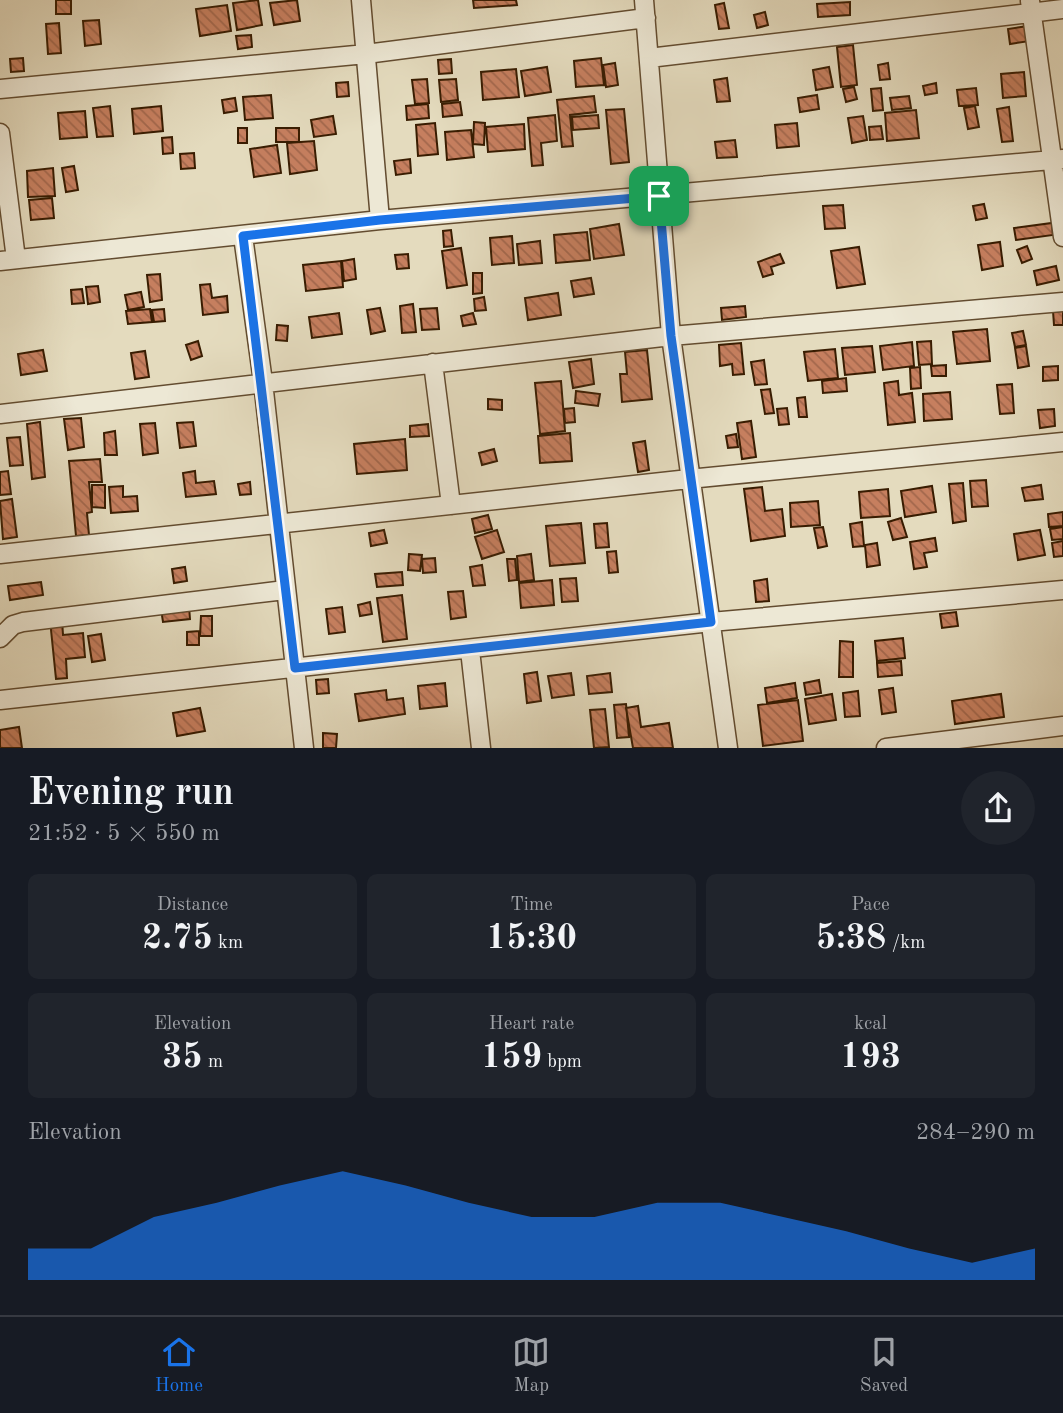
<!DOCTYPE html>
<meta charset="utf-8">
<style>
body{margin:0;font-family:"Old Standard TT",serif;background:#20242c;color:#f1f3f6;height:100vh;display:flex;flex-direction:column;font-size:26px;white-space:nowrap}
*{box-sizing:border-box;margin:0}
p{font-size:23px;color:#9ea1a6}
.icon{flex:none;width:38px;height:38px;fill:none;stroke:currentColor;stroke-width:2;stroke-linecap:round;stroke-linejoin:round}
.map{position:relative;height:748px;overflow:hidden}
.side{display:flex;flex-direction:column;background:#171b24;flex:1}
.side>*{flex:none}
.pin{position:absolute;display:grid;place-items:center;width:60px;height:60px;color:#fff;margin:-30px;border-radius:14px;box-shadow:0 4px 10px #0006}
.round{display:grid;place-items:center;flex:none;width:74px;height:74px;border-radius:37px;background:#20242c}
.summary{display:flex;align-items:center;justify-content:space-between;height:119px;padding:0 28px}
h1{font-size:38px;font-weight:600;line-height:52px}
.stats{display:grid;grid-template-columns:repeat(3,1fr);gap:10px;height:119px;padding:7px 28px}
.stats div{display:grid;align-content:center;border-radius:10px;background:#20242c;text-align:center}
.stats b{font-size:35px;font-weight:600}
.stats small{font-size:19px;font-weight:400}
.stats p{font-size:19px}
.chart{height:196px;padding:14px 28px}
.chart p{display:flex;justify-content:space-between}
.chart svg{width:100%;height:126px;margin-top:7px;fill:#1a73e8;opacity:.7}
.dock{display:flex;justify-content:space-around;align-items:center;height:98px;border-top:2px solid #363941;background:#171b24;font-size:19px;color:#9ea1a6}
.dock a{display:grid;justify-items:center;gap:4px}
.dock .selected{color:#1a73e8}
.map>svg:first-child{display:block}
.building{fill:url(#building-back-hatch);stroke:#381c01;stroke-width:2}
.lines{fill:none;stroke-linecap:round;stroke-linejoin:round}
.street-casing{stroke:#634c30;stroke-width:21}
.street{stroke:#ede8d5;stroke-width:18}
.route-casing{stroke:#fff;stroke-width:14}
.route{stroke:#1a73e8;stroke-width:9}
</style>
<div class="map">
<svg width="1063" height="748" viewBox="0 0 1063 748">
<defs>
<pattern id="building-back-hatch" width="6" height="6" patternUnits="userSpaceOnUse" patternTransform="scale(1.75)"><rect width="6" height="6" fill="#c67f5f"/><path d="M-1 5l2 2M0 0l6 6M5-1l2 2" fill="none" stroke="#a2674c"/></pattern>
</defs>
<rect width="100%" height="100%" fill="#e4dbbe"/>
<filter id="stains"><feTurbulence type="fractalNoise" baseFrequency=".00286" numOctaves="4"/><feColorMatrix values="0 0 0 0 .2 0 0 0 0 .09 0 0 0 0 .02 0 0 0 .5 -.17"/></filter>
<radialGradient id="worn" r=".72"><stop offset=".6" stop-color="#630" stop-opacity="0"/><stop offset="1" stop-color="#630" stop-opacity=".3"/></radialGradient>
<path class="building" d="M56 0H71V14H56Z
M258 0 262 25 237 30 233 3Z
M297 0 300 21 274 25 270 3Z
M473 0H516L517 5 474 8Z
M850 2V15L818 17 817 4Z
M724 3 729 28 719 29 715 5Z
M227 5 231 31 200 36 196 9Z
M765 12 768 25 757 28 754 15Z
M99 20 101 44 85 46 83 21Z
M59 23 61 53 48 54 46 24Z
M1028 26 1030 41 1010 44 1008 29Z
M251 35 252 47 238 49 236 36Z
M853 45 857 85 841 87 837 47Z
M23 58 24 71 11 72 10 59Z
M601 58 604 85 576 87 574 61Z
M451 59 452 73 439 74 438 60Z
M615 63 618 85 606 87 603 65Z
M888 63 890 79 880 80 878 65Z
M547 67 551 92 525 96 521 71Z
M829 67 833 87 816 90 813 70Z
M516 69 519 97 483 100 481 72Z
M1024 72 1026 96 1003 98 1001 74Z
M727 78 730 101 717 102 714 80Z
M427 79 429 103 415 104 412 80Z
M456 79 458 100 441 102 439 80Z
M348 82 349 96 337 97 336 83Z
M936 83 937 93 925 95 923 86Z
M854 87 857 99 846 102 843 89Z
M881 88 883 110 873 111 871 89Z
M976 88 978 105 959 106 957 90Z
M271 95 273 118 245 120 243 97Z
M817 95 819 109 800 112 798 98Z
M594 96 596 112 570 115 573 146 562 147 557 100Z
M909 96 911 108 892 110 890 98Z
M235 98 237 111 224 113 222 100Z
M460 102 462 115 443 117 442 104Z
M428 104 429 118 407 120 406 106Z
M110 106 113 136 97 137 93 108Z
M161 106 163 131 134 134 132 109Z
M975 106 979 127 968 129 964 108Z
M1009 107 1013 141 1002 142 997 109Z
M624 109 629 162 611 164 606 110Z
M916 110 919 138 887 141 885 113Z
M85 111 87 137 60 139 58 113Z
M555 115 557 141 541 143 543 165 532 166 528 118Z
M598 115 599 128 573 130 572 117Z
M333 116 336 134 314 137 311 120Z
M863 116 867 140 852 143 848 118Z
M474 122 485 123 484 145 473 144Z
M435 123 438 154 418 156 416 125Z
M797 123 799 146 777 148 775 125Z
M524 124 525 149 488 152 486 127Z
M881 126 883 139 870 140 869 127Z
M238 128H247V143H238Z
M276 128H299V142H276Z
M471 130 474 157 447 160 445 132Z
M172 137 173 153 163 154 162 138Z
M735 140 737 157 717 158 715 142Z
M314 141 317 170 290 174 287 143Z
M277 145 281 173 254 177 250 149Z
M194 153 195 168 181 169 180 154Z
M410 159 411 173 396 175 394 161Z
M74 166 78 190 66 192 62 168Z
M53 168 55 196 28 197 27 171Z
M52 198 54 218 31 220 29 200Z
M984 204 987 218 976 220 973 206Z
M843 205 845 228 825 229 823 206Z
M1052 223 1053 235 1016 240 1014 228Z
M619 224 624 255 594 259 590 229Z
M451 230 453 246 444 247 443 231Z
M587 232 590 260 556 263 554 235Z
M512 236 514 263 492 265 490 238Z
M540 241 542 263 519 265 517 244Z
M1000 242 1003 266 982 270 978 245Z
M1027 246 1032 259 1022 263 1017 250Z
M859 247 865 284 837 288 831 251Z
M461 248 467 285 447 288 442 251Z
M408 254 409 268 397 269 395 255Z
M780 254 784 263 771 267 773 274 763 277 758 262Z
M354 259 356 279 344 281 342 261Z
M341 261 343 287 306 291 303 265Z
M1056 266 1059 280 1037 285 1034 271Z
M473 273H482V293L473 294Z
M160 274 162 300 150 302 147 275Z
M591 278 594 294 574 297 571 281Z
M210 284 212 298 227 296 228 312 203 315 200 285Z
M98 286 100 302 88 304 86 287Z
M82 289 84 303 72 304 71 290Z
M141 292 144 307 128 310 125 295Z
M558 293 561 315 528 320 525 298Z
M484 297 486 310 475 311 474 299Z
M413 304 416 332 402 333 400 306Z
M745 306 746 317 722 320 721 308Z
M380 308 385 331 371 334 367 310Z
M437 308 439 329 422 330 420 309Z
M150 309 152 322 128 324 126 311Z
M164 309 165 321 154 322 152 310Z
M1053 311H1063V325H1054Z
M339 313 342 334 312 338 309 317Z
M473 313 476 324 463 326 461 316Z
M277 325 288 326 287 341 276 340Z
M987 329 990 361 957 364 953 332Z
M1023 331 1026 345 1015 347 1012 333Z
M198 341 202 356 191 360 186 345Z
M931 341 932 364 919 365 917 342Z
M912 342 914 366 883 370 880 346Z
M741 343 744 374 733 375 732 364 720 366 719 345Z
M872 346 875 372 845 375 842 348Z
M1026 346 1029 366 1018 368 1015 348Z
M835 349 838 378 808 381 804 352Z
M43 350 47 371 21 375 18 354Z
M647 350 652 399 622 402 620 374H627L625 352Z
M145 351 149 377 135 379 131 353Z
M591 359 594 384 573 388 569 362Z
M764 360 767 384 755 385 751 362Z
M946 365V376H932L931 366Z
M1058 366V380L1043 381V367Z
M920 367 921 388 911 389 910 368Z
M846 378 847 391 823 393 822 381Z
M561 381 565 431 540 434 535 383Z
M898 381 899 395 912 393 915 422 888 425 884 383Z
M1012 384 1014 413 1000 414 997 385Z
M770 389 774 413 765 414 761 390Z
M576 391 600 394 598 406 575 403Z
M950 392 952 419 924 421 923 394Z
M805 397 807 417H799L797 398Z
M488 399 502 400V410L488 409Z
M574 408 575 422 565 423 564 409Z
M787 408 789 424 779 425 777 409Z
M1054 409 1055 426 1040 428 1038 410Z
M81 418 84 447 68 450 64 419Z
M751 421 756 457 742 459 737 423Z
M40 422 45 477 32 479 27 424Z
M193 422 196 446 180 448 177 423Z
M155 423 158 453 143 455 140 424Z
M428 424 429 436 410 437V426Z
M115 431 117 455H105L104 433Z
M570 433 572 461 540 463 538 436Z
M736 434 738 447 728 448 726 436Z
M20 437 23 465 10 466 7 438Z
M405 439 407 470 357 474 354 444Z
M645 441 649 470 638 472 633 443Z
M494 449 497 461 482 465 479 453Z
M100 459 102 482H89L92 512 87 513 89 535 76 536 69 461Z
M8 471 11 494 0 495V472Z
M195 471 196 483 214 481 216 494 186 497 183 473Z
M986 480 988 506 972 507 970 481Z
M250 482 251 494 240 495 238 484Z
M963 483 966 521 953 523 949 484Z
M92 485H105V508L92 507Z
M1041 485 1043 499 1025 501 1022 488Z
M123 486V497L137 496 138 511 111 513 109 487Z
M932 486 936 512 905 517 901 491Z
M762 487 765 511 782 509 785 536 751 541 744 489Z
M888 489 890 516 861 518 859 492Z
M12 499 17 537 3 539 0 501Z
M818 501 820 525 791 527 790 503Z
M1063 512V526L1049 527 1048 514Z
M488 515 492 529 475 533 472 519Z
M901 518 907 537 893 540 888 522Z
M862 522 864 546 853 547 850 524Z
M581 523 585 563 550 566 546 526Z
M607 523 609 547 596 548 594 524Z
M823 527 827 546 818 548 814 528Z
M1063 527V539L1052 540 1050 529Z
M384 530 387 543 371 546 369 533Z
M497 530 504 552 482 559 475 537Z
M1040 530 1045 555 1018 560 1014 534Z
M935 538 937 551 924 553 927 567 914 569 910 542Z
M1063 541V556L1054 557 1052 543Z
M877 543 880 565 867 567 865 545Z
M616 551 618 572 609 573 607 552Z
M409 554 422 555 420 571 408 570Z
M531 554 534 580 519 582 517 556Z
M435 558 436 572 423 573 422 559Z
M507 559H515L517 580 509 581Z
M482 565 485 585 473 586 470 567Z
M185 567 187 581 174 583 172 569Z
M402 572 403 585 377 587 375 574Z
M576 578 578 601 562 602 560 579Z
M767 579 769 601 756 602 754 581Z
M552 580 554 605 521 608 519 583Z
M41 582 43 595 10 600 8 586Z
M463 591 466 617 451 619 448 592Z
M402 595 407 639 383 642 377 598Z
M370 602 372 614 360 616 358 605Z
M189 606 190 619 163 622 161 609Z
M342 607 345 632 329 634 326 609Z
M956 612 958 626 942 628 940 614Z
M201 616H212V636H200Z
M62 619 63 635 83 633 85 657 66 659 67 678 56 679 50 620Z
M199 631V645H187V632Z
M101 634 105 660 92 662 88 636Z
M903 638 905 658 877 661 875 641Z
M840 641 853 642V677H839Z
M901 661 902 675 878 677 877 663Z
M537 672 541 701 527 703 524 674Z
M571 673 574 695 552 698 548 676Z
M610 673 612 692 589 694 587 676Z
M328 679 329 693 317 694 316 680Z
M819 680 821 693 806 695 804 683Z
M445 683 447 706 420 709 418 686Z
M795 683 797 698 767 703 765 688Z
M893 688 896 712 882 714 879 690Z
M386 690 387 700 403 698 405 714 359 721 355 694Z
M858 691 860 716 845 717 843 693Z
M832 694 836 720 809 724 805 699Z
M1001 694 1004 717 955 724 952 701Z
M798 700 803 741 763 746 758 705Z
M626 704 629 737 617 738 614 705Z
M638 706 641 727 669 723 673 748H633L626 708Z
M200 708 205 731 177 736 173 713Z
M605 709 609 747 594 748 590 710Z
M19 727 22 748H0V730Z
M323 733 337 734 336 748H323Z"/>
<g class="lines">
<defs>
<path id="street" d="M361 0 380 220
M644 0 671 336 728 748
M1030 1 1063 237
M649 58 1063 9
M0 89 366 54 646 18
M0 133 16 259
M243 236 263 382 304 748
M0 261 380 220 1063 159
M433 363 451 505
M0 414 671 336 1063 302
M0 554 689 479 1063 442
M0 638 13 625 23 622 285 590
M470 650 481 748
M0 700 711 622 1063 590
M886 748 1063 726"/>
</defs>
<use href="#street" class="street-casing"/>
<use href="#street" class="street"/>
</g>
<g class="lines">
<defs>
<path id="route" d="M659 196 671 336 711 622 295 668 243 236 380 220Z"/>
</defs>
<use href="#route" class="route-casing"/>
<use href="#route" class="route"/>
</g>
<rect width="100%" height="100%" filter="url(#stains)"/>
<rect width="100%" height="100%" fill="url(#worn)"/>
</svg>
<div class="pin" style="left:659px;top:196px;background:#1e9e55"><svg class="icon" aria-label="arrive" viewBox="0 0 24 24"><path d="M6 21V4h12l-3 4 3 4H6"/></svg></div>
</div>
<section class="side">
<div class="summary"><div><h1>Evening run</h1><p>21:52 · 5 × 550 m</p></div><a class="round"><svg class="icon" aria-label="share" viewBox="0 0 24 24"><path d="M12 15V3M7 8l5-5 5 5M5 13v7h14v-7"/></svg></a></div>
<div class="stats">
<div><p>Distance</p><b>2.75<small> km</small></b></div>
<div><p>Time</p><b>15:30</b></div>
<div><p>Pace</p><b>5:38<small> /km</small></b></div>
</div>
<div class="stats">
<div><p>Elevation</p><b>35<small> m</small></b></div>
<div><p>Heart rate</p><b>159<small> bpm</small></b></div>
<div><p>kcal</p><b>193</b></div>
</div>
<div class="chart"><p><span>Elevation</span>284–290 m</p>
<svg viewBox="0 0 160 44" preserveAspectRatio="none"><path d="M0 44V33L10 33L20 22L30 17L40 11L50 6L60 11L70 17L80 22L90 22L100 17L110 17L120 22L130 27L140 33L150 38L160 33V44z"/></svg>
</div>
</section>
<nav class="dock">
<a class="selected"><svg class="icon" aria-label="home" viewBox="0 0 24 24"><path d="M3 11l9-7 9 7M6 9v11h12V9"/></svg>Home</a>
<a><svg class="icon" aria-label="map" viewBox="0 0 24 24"><path d="M3 6l6-2 6 2 6-2v14l-6 2-6-2-6 2zM9 4v14M15 6v14"/></svg>Map</a>
<a><svg class="icon" aria-label="saved" viewBox="0 0 24 24"><path d="M7 4h10v16l-5-4-5 4z"/></svg>Saved</a>
</nav>
